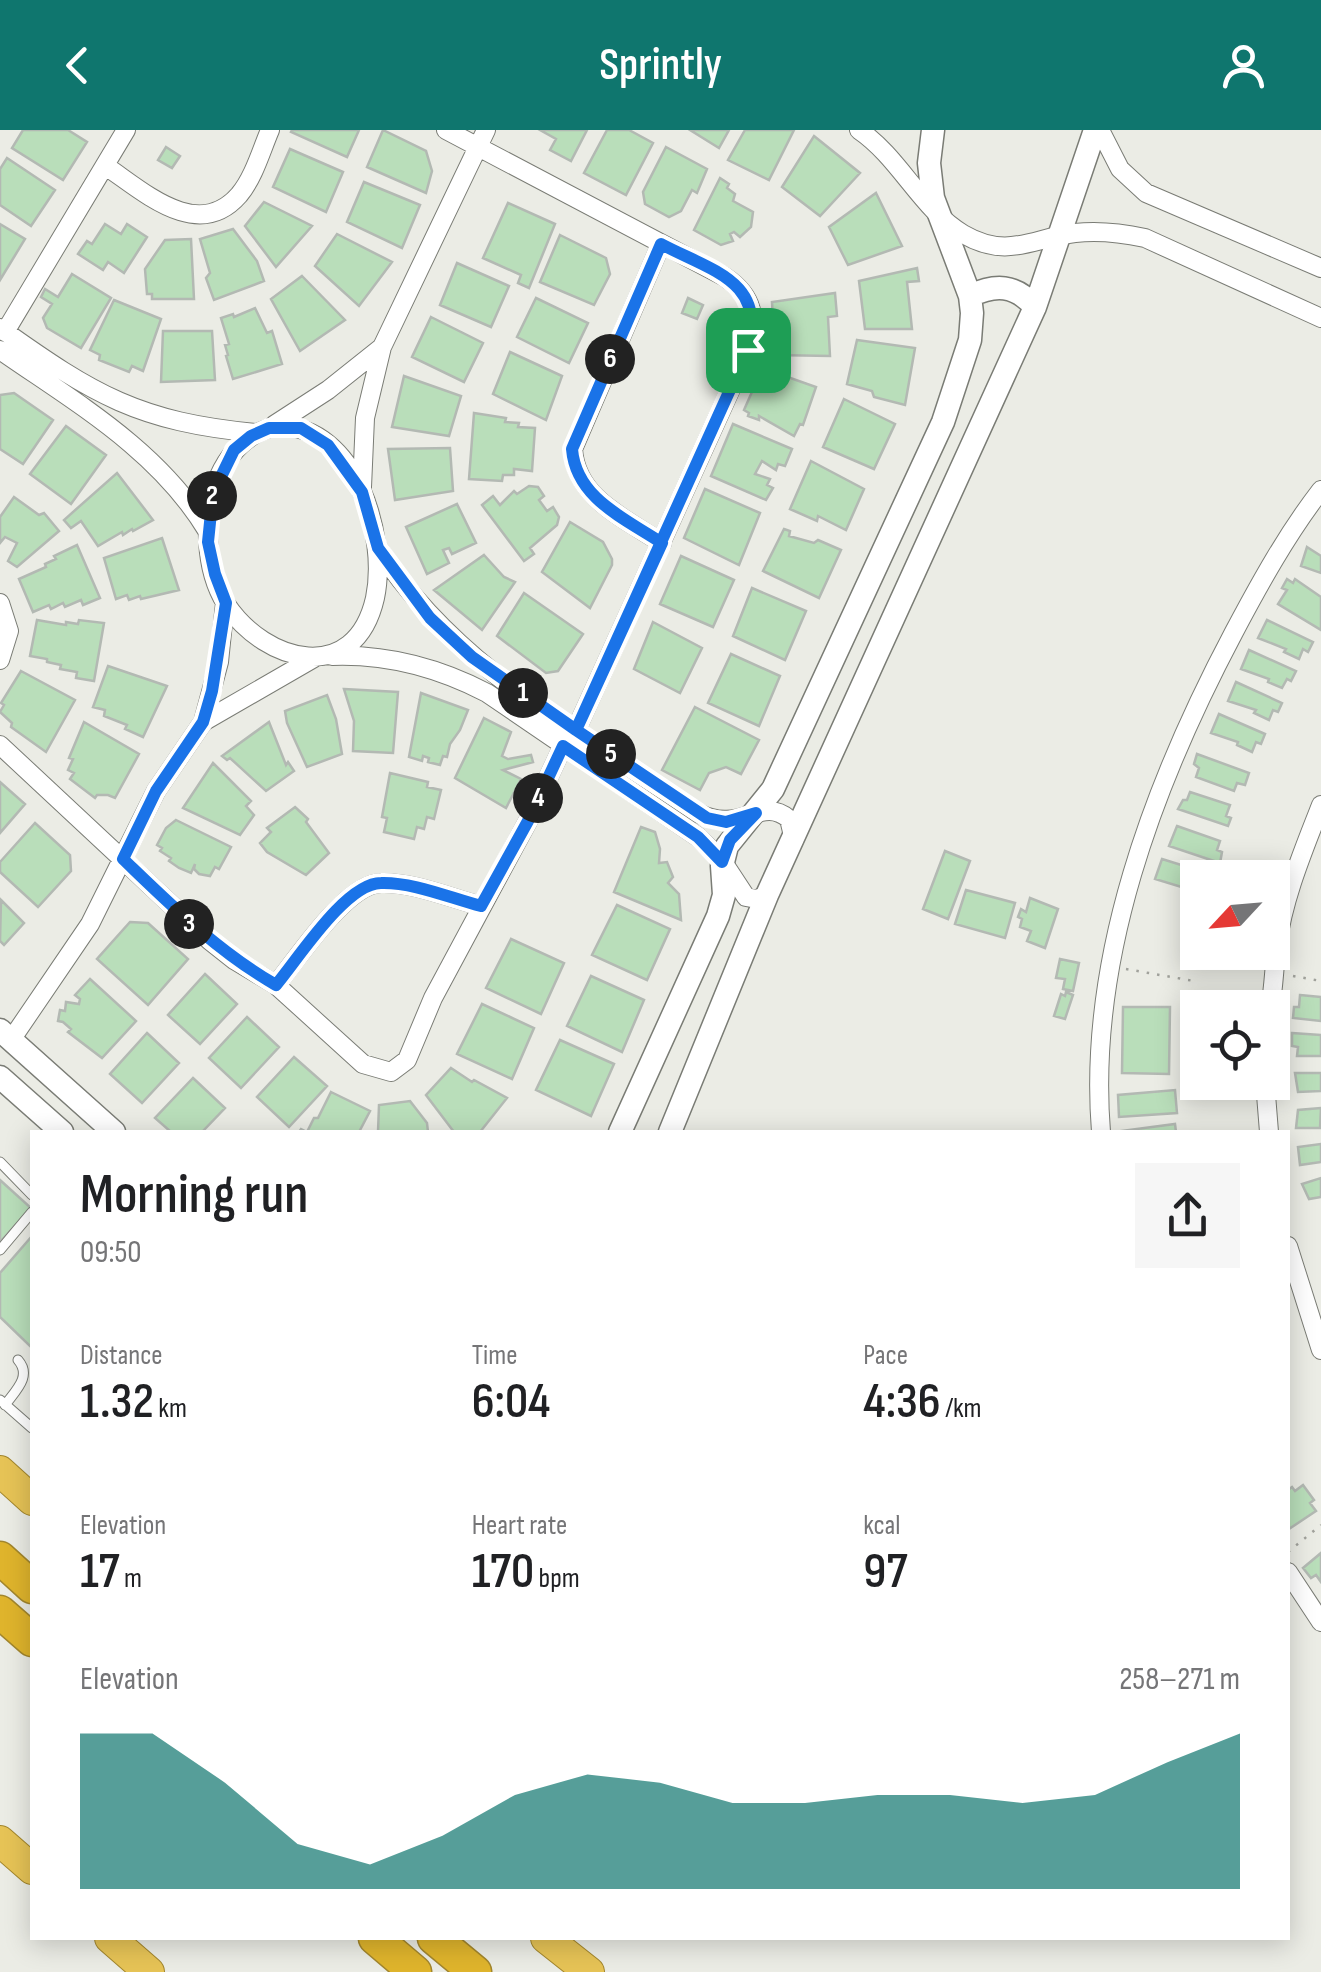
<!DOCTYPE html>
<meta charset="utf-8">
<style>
body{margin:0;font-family:"Sofia Sans Condensed",sans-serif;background:#f6f6f6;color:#202124;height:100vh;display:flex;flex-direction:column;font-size:38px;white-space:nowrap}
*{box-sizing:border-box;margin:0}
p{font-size:32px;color:#757577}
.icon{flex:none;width:55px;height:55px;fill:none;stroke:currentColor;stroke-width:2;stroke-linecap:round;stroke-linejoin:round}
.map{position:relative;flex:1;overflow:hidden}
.details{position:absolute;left:30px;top:1000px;width:1260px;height:810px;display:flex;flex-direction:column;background:#fff;border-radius:0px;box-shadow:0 5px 25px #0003}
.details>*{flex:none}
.needle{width:65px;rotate:244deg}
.fabs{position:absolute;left:1180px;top:730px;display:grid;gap:20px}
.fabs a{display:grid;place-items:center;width:110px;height:110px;border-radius:0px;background:#fff;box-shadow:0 5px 25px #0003;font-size:50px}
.pin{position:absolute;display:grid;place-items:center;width:85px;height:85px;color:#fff;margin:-42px;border-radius:20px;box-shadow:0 5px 15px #0006}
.km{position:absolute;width:50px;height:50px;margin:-25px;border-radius:50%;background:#222;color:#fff;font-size:28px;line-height:50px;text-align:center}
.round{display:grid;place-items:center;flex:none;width:105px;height:105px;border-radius:0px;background:#f6f6f6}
.summary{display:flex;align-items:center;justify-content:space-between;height:170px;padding:0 50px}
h1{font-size:55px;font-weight:600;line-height:75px}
.metrics{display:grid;grid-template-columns:repeat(3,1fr);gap:15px;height:170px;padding:10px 50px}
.metrics div{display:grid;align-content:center}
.metrics b{font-size:50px;font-weight:600}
.metrics small{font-size:28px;font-weight:400}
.metrics p{font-size:28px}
.chart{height:280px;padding:20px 50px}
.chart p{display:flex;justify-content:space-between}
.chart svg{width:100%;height:180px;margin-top:10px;fill:#0f766e;opacity:.7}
header{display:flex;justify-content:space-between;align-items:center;height:130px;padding:0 50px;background:#0f766e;color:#fff;font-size:45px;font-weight:600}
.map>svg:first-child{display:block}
.building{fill:#b9deba;stroke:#b3b9b3;stroke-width:2.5}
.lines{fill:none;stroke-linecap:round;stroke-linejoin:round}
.service-casing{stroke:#7a7c75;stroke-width:11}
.minor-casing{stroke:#7a7c75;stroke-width:20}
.tertiary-casing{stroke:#7a7c75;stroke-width:25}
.trunk-casing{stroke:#a2862d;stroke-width:32}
.motorway-casing{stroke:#a2862d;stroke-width:35}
.path{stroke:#a1a29c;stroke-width:2.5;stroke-dasharray:2.5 8;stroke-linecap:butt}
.service{stroke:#fff;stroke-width:9}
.minor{stroke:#fff;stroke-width:18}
.tertiary{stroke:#fff;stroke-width:22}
.trunk{stroke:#e6c356;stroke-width:30}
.motorway{stroke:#dfb42c;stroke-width:32}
.route-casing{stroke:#fff;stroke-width:20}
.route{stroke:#1a73e8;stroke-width:12}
</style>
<header><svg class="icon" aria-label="back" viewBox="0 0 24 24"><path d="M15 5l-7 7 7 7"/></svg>Sprintly<svg class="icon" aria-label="person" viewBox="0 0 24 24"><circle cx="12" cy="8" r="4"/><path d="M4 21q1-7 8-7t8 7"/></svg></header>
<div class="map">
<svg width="1321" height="1842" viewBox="0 0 1321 1842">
<rect width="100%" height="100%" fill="#ebece5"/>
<path class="building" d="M23 0H68L87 12 63 50 12 18Z
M292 0H359L347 27 291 2Z
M383 0 426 21 432 41 426 63 367 37Z
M540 0H587L571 31 550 20 556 9Z
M607 0H629L653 13 626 65 584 43Z
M690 0H729L719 18Z
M745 0H794L769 50 728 30Z
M814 6 860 43 820 86 782 57Z
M166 17 180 26 172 38 158 30Z
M666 17 707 39 697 63 692 60 681 81 669 87 645 74 643 62Z
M290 19 343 42 326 82 273 57Z
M7 28 55 60 31 96 0 75V39Z
M720 48 729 54 727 58 735 64 733 71 753 82 751 97 740 107 734 102 730 104 733 111 721 115 694 100Z
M364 52 420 75 402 118 347 92Z
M876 63 902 116 848 135 829 97Z
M264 72 312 96 276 137 245 96Z
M508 73 555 94 529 158 518 153 521 145 483 128Z
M0 94 25 109 0 150Z
M105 94 121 104 127 94 147 107 124 143 108 132 103 140 78 124 87 111 92 114Z
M233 99 257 131 264 151 214 170 206 148 210 143 200 109Z
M337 104 392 132 359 176 315 136Z
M560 105 606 128 610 144 594 175 540 152Z
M191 109 194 169H152V164H147L145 139 165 110Z
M457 133 509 156 491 197 440 175Z
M917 138 919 151 907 152 912 199H865L859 151Z
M72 144 111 168 81 218 47 198 43 188 52 174 41 167 45 159 58 167Z
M302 146 345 190 300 221 271 169Z
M835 163 837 186 828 187 830 226 775 225 772 172Z
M536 168 588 193 569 233 517 207Z
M688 168 703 175 697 189 682 183Z
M114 170 161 189 143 241 132 236 129 242 99 230 100 225 90 220Z
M255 178 267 203 272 201 282 234 233 249 226 226 228 225 225 215 229 214 221 188 233 184 234 187Z
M431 187 483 213 464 252 412 227Z
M163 201H212L215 250 161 252Z
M857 210 915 218 905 275 874 267 872 261 847 254Z
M510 222 562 246 546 290 493 264Z
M770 236 781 240 779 244 816 257 803 295 800 294 794 306 759 286V290L748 286 749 283 744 280 763 237 769 239Z
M404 246 461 266 449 306 392 297Z
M14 263 53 290 23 334 0 319V265Z
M844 269 895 294 874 339 823 317Z
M474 283 506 288 505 292 519 293 518 297 535 298 532 341 514 339V345H503L502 351 469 349Z
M733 294 792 319 785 336 778 334 776 340 762 331 755 344 770 349 767 355 773 358 766 370 711 346Z
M66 296 106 325 71 374 30 344Z
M450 318 453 361 395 370 388 319Z
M811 331 864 359 846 400 818 386 817 391 790 379Z
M117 343 153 390 133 401 132 399 123 405 122 402 98 416 81 391 71 398 64 390Z
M529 356 538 357 544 366 539 370 547 381 553 377 559 387 557 395 530 418 534 424 524 431 482 375 493 366 500 375 514 361 517 364Z
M705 359 760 383 739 435 684 408Z
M14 367 39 385 44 383 59 401 17 437 8 431 17 413 5 407 0 413V387Z
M457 374 476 413 452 424 449 418 443 420 449 433 427 444 406 397Z
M570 392 603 412 612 429V435L590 478 542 442Z
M784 399 790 401 789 406 814 413 818 410 841 420 819 468 763 441Z
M162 408 179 460 141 469 140 466 129 470 127 465 116 469 104 428Z
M77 415 100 468 83 475 81 470 65 477 63 473 51 479 49 475 33 482 19 449 46 437 45 434 56 429 54 426Z
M1307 417 1321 426V443L1301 436Z
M484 425 504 447 515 452 482 500 434 460Z
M681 426 734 450 713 497 660 474Z
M1287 449 1293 453 1295 449 1321 467V500L1278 474 1287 460 1282 458Z
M752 458 806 481 785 530 733 506Z
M524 463 583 504 558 541 546 543 497 506Z
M37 490 66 495V492L78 494 79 490 104 493 94 551 76 548 77 542 60 539 61 535 47 532V529L30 526Z
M1267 490 1313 512 1308 522 1303 519 1299 529 1284 522 1286 519 1258 508Z
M653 492 702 518 680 563 634 539Z
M1249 520 1296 541 1291 551 1287 549 1282 558 1268 552 1269 549 1241 539Z
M731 524 780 546 759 596 708 573Z
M108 536 167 556 143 607 125 599 127 595 104 586 105 580 93 577Z
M21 541 75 570 46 622 11 597 12 593 0 582 4 575 1 573Z
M1236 552 1282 573 1278 582 1273 580 1269 590 1254 583 1256 580 1228 571Z
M344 559 398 562 393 623 353 621 354 591Z
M421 563 468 580 460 600 450 614 447 627 443 626 440 635 428 632 429 628 423 626 422 631 409 627Z
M327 565 336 589 342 624 307 637 287 593 285 581Z
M695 577 759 610 741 644 726 637 709 643 700 660 662 640Z
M1219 584 1265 604 1261 614 1256 612 1252 622 1237 615 1238 612 1211 603Z
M484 588 511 602 502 626 508 629 531 625 533 632 503 640 521 649 506 678 455 648Z
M84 592 139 624 115 668 108 665H97L95 668 70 649 74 643 68 640 73 629 69 628Z
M269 592 286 635 288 632 294 641 266 661 230 628 227 630 222 626Z
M1197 624 1249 643 1245 655 1237 653 1234 661 1196 647 1199 638 1194 634Z
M213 633 251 671 246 676 254 685 240 705 183 678Z
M390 643 428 652 427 657 441 660 434 689 427 687 424 699 417 697 414 709 384 702 387 688 382 687Z
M0 652 25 674 0 703Z
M1190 662 1230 675 1226 686 1231 688 1228 696 1178 679 1183 670H1187Z
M295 677 308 689 306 692 329 723 306 745 267 722 260 713 271 702 267 698Z
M176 690 231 717 219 739 215 737 210 746 199 744 194 739 195 734 191 743 179 738 169 731 171 728 160 721 162 718 157 715 166 698Z
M35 693 70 725 71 741 38 777 0 742V732Z
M1177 696 1220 711 1217 720 1222 722 1220 733 1169 716Z
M641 697 655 702 660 719 659 733 667 732 673 747 668 753 679 764 681 790 614 762Z
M945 721 970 731 948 789 923 779Z
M1162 729 1204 742 1202 748H1198V762L1155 749Z
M966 760 1015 773 1005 808 955 794Z
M1030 768 1058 779 1045 818 1027 811 1031 801 1020 797 1022 789 1018 787 1021 779 1026 782Z
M1 770 24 793 4 815 0 811Z
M617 775 670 799 647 850 592 825Z
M130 792 148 793 188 829 148 875 97 829Z
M511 809 564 833 541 884 486 858Z
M1060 829 1079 833 1073 861 1063 859 1065 849 1056 848Z
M205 844 237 874 200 914 168 885Z
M591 846 644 870 622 922 567 896Z
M90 849 136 891 102 928 68 902 71 899 63 892 58 891 60 880 65 881 66 872 79 874 80 869 75 865Z
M1066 862 1073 865 1065 889 1054 886 1061 864 1065 866Z
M1300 865 1321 867V891L1293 888 1294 877H1299Z
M482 874 534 898 512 949 457 924Z
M1123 877H1170L1169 944 1122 943Z
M247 887 279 917 241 958 209 928Z
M147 903 179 933 142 973 110 944Z
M1292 903 1321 905V926H1297L1298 917 1292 916Z
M560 910 614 934 591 986 536 960Z
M294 927 327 956 289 997 257 967Z
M451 938 472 952 474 950 507 968 480 1002H454L426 965Z
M1295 943H1321V961L1298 962Z
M193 948 225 978 202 1002H171L155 988Z
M1175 960 1177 983 1119 987 1118 965Z
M331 962 370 981 359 1002H299L301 999 307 1002 314 988H318Z
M410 971 427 993 428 1002H378L379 975Z
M1321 978 1320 998H1296L1298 980Z
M1175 994 1176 1002H1121V1001Z
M1321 1014V1032L1300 1035 1298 1017Z
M1321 1048V1067L1309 1069 1302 1054Z
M0 1050 31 1078 0 1112Z
M32 1106V1215L31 1217 0 1187V1143Z
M1303 1355 1314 1370 1310 1373 1316 1381 1289 1399 1288 1360 1292 1357 1295 1361Z
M1321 1423V1452L1316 1445 1311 1448 1303 1438Z"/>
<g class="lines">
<defs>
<path id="service" d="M0 1032 32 1065
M0 1120 32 1082
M0 1270 32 1298
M5 1275C16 1260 32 1246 18 1230"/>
<path id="minor" d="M446 0 725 147C754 166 757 189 748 221L576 600
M859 0C900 28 921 79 963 104 1008 130 1032 108 1075 103 1099 100 1122 103 1145 108L1321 188
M1100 0 1120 39 1146 63 1321 138
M107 37C144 62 198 112 239 65 254 47 261 21 270 0
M661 114 573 319C576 368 624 388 662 413
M0 198C94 265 139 292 256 303
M5 202 126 0
M0 220C76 273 159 320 208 402
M274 295 328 260 382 217
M279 296C356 296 388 406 375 468 355 556 266 534 226 474 204 439 203 385 218 348 230 321 249 301 279 296Z
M362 357 365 288 382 217 486 0
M378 418C453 536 584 606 698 683 741 705 761 665 789 689L794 710
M0 473 9 501 0 530
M332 526C387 524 439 538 487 563L698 707 723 732 746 767 757 769 767 765
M203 592 314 528
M0 615 210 811 234 830 276 855 363 934 391 942 407 930 433 868 528 691 563 616
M276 855C298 828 346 754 381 753 413 752 450 768 481 776
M1270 878C1274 857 1274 836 1277 816 1283 768 1304 719 1321 675
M11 910 90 794 156 661 203 592 219 532 225 473
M1265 952 1269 1002
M1101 1002C1087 829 1154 653 1234 502 1260 453 1287 404 1321 360
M1288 1116 1321 1220
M1288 1442 1321 1492"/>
<path id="tertiary" d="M970 166C995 154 1015 154 1035 177
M0 900 114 1002
M0 947 62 1002
M620 1002 718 786 724 765 722 736 727 716 773 659 943 292 970 210 972 183 970 166 933 68 929 33 933 0
M670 1002 767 765 1035 177 1095 0"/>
<path id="trunk" d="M0 1341 32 1370
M0 1711 32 1739
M110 1808 149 1842
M546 1808 589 1842"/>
<path id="motorway" d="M0 1428 32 1457
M0 1482 32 1510
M375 1808 415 1842
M434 1808 475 1842"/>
</defs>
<use href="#service" class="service-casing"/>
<use href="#minor" class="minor-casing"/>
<use href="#tertiary" class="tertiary-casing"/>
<use href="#trunk" class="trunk-casing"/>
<use href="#motorway" class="motorway-casing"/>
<path class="path" d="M1126 839 1194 851
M1293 846 1321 851
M1288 1422 1321 1395"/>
<use href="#service" class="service"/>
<use href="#minor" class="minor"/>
<use href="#tertiary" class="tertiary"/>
<use href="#trunk" class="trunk"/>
<use href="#motorway" class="motorway"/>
</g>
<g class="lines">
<defs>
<path id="route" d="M748 220 576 600 472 527 430 488 378 418 362 362 328 315 301 298H269L251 306 234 320 213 363 208 412 215 444 226 473 212 561 203 592 156 661 123 729C172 776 217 821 276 855 298 829 346 753 381 753 413 752 450 768 481 776L528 691 563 616 698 707 722 732 730 710 756 683 726 692 707 688 576 600 662 413C624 388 576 368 572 319L661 114C712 141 767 151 748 220"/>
</defs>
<use href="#route" class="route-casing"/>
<use href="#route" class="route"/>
</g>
</svg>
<div class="fabs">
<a><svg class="needle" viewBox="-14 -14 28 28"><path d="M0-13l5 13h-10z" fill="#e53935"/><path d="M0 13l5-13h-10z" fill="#757577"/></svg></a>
<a><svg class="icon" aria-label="locate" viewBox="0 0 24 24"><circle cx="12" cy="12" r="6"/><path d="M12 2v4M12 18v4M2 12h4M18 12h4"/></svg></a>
</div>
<div class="pin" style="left:748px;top:220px;background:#1e9e55"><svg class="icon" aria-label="arrive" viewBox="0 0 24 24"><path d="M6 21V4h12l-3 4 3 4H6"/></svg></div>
<b class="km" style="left:523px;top:563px">1</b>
<b class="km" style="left:212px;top:366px">2</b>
<b class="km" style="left:189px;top:794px">3</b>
<b class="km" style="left:538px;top:668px">4</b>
<b class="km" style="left:611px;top:624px">5</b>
<b class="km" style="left:610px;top:229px">6</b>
<section class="details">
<div class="summary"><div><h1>Morning run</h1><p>09:50</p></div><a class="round"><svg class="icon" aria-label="share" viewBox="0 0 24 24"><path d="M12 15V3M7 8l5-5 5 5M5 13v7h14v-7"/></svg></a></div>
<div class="metrics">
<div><p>Distance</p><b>1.32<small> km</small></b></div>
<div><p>Time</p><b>6:04</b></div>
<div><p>Pace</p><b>4:36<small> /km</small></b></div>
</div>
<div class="metrics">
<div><p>Elevation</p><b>17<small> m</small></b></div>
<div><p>Heart rate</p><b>170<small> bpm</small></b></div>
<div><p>kcal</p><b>97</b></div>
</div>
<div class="chart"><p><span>Elevation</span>258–271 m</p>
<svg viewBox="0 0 160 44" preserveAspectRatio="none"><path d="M0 44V6L10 6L20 18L30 33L40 38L50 31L60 21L70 16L80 18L90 23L100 23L110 21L120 21L130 23L140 21L150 13L160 6V44z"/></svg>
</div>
</section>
</div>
